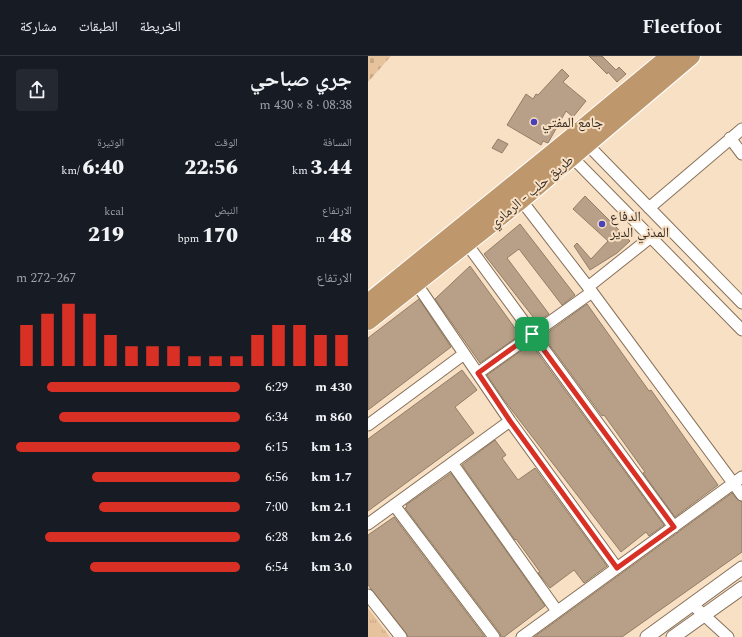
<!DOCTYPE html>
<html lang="ar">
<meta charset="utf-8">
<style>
body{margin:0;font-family:Spectral,"Noto Naskh Arabic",serif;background:#242831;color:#f1f3f6;direction:rtl;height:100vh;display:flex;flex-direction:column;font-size:15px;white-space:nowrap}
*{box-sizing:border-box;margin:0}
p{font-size:13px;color:#9ea1a6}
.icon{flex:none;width:22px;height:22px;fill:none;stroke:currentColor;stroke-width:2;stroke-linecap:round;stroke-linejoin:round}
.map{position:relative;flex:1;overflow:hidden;direction:ltr}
.sheet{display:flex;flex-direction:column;background:#171b24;width:368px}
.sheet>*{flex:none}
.pin{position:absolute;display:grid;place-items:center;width:34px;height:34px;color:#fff;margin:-17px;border-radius:8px;box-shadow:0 2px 6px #0006}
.round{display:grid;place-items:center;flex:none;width:42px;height:42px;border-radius:4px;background:#242831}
.overview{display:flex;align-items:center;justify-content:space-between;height:68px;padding:0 16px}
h1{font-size:22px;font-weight:800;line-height:30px}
.figures{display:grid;grid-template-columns:repeat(3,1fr);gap:6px;height:68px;padding:4px 16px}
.figures div{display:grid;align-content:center}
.figures b{font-size:20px;font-weight:800}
.figures small{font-size:11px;font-weight:400}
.figures p{font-size:11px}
.chart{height:112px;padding:8px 16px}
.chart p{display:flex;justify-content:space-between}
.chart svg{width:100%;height:72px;margin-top:4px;stroke:#d93025;stroke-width:6}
ul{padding:0 16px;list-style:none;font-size:13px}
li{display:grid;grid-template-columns:64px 48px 1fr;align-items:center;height:30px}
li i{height:10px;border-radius:5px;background:#d93025}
header{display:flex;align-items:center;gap:24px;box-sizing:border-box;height:56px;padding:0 20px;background:#171b24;border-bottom:1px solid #363941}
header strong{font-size:19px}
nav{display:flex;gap:22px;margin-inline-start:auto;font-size:14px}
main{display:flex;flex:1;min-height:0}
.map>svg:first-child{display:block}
.cemetery{fill:url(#cemetery-stones)}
.park{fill:url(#park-tufts)}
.building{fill:#b7a087;stroke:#937d65}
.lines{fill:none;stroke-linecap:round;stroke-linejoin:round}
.minor-casing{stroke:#877159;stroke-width:13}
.tertiary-casing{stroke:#877159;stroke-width:15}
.trunk-casing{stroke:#fff;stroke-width:20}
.minor{stroke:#fff;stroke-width:11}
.tertiary{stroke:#fff;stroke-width:13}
.trunk{stroke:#be986c;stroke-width:18}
.route-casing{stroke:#fff;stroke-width:8}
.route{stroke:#d93025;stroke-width:5}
.poi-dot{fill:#4941b8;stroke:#f8e0c5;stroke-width:1.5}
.labels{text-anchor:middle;stroke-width:4;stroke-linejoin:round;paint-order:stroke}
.poi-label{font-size:14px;fill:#332a20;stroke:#f8e0c5;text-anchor:start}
.street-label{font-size:14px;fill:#332a20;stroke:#f8e0c5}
</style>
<header>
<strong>Fleetfoot</strong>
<nav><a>الخريطة</a><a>الطبقات</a><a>مشاركة</a></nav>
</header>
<main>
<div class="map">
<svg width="374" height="581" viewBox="0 0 374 581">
<defs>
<pattern id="cemetery-stones" width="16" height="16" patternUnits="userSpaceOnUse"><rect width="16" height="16" fill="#e6c39c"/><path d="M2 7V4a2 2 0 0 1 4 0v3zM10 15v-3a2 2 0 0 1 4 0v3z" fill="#c6a886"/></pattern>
<pattern id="park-tufts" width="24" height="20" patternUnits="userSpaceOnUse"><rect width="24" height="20" fill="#e6c39c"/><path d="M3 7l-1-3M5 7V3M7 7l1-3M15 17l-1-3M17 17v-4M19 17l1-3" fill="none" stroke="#c6a886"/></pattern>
</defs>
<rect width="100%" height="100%" fill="#f8e0c5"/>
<path class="cemetery" d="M0 0H23L0 26Z"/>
<path class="park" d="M0 552 22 581H0Z"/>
<path class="building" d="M221 0H234L248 14 251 11 258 18 249 26 240 16 239 18Z
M194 13 201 20 195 26 218 45 205 61 198 55 180 87 175 85 173 89 139 69 158 38 165 43 168 38 170 39Z
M130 83 140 88 134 97 124 92Z
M217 140 262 185 249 197 222 214 206 190 209 187 223 203 240 185 205 153Z
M152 168 207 239 194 249 151 193 139 202 181 258 169 266 116 198Z
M102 210 152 279 112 307 67 243Z
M51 243 83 291 0 354V282Z
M219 248 281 335 283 334 350 429 307 461 275 417 277 416 236 359 234 360 175 280Z
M163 288 296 469 281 480 278 476 253 496 136 344 119 319Z
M94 314 109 334 87 351 106 377 0 455V383Z
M127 384 138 399 134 402 150 424 167 412 239 510 216 527 206 514 182 532 170 517 172 516 148 483 147 484 94 409Z
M83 417 177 550 136 581H133L132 577 37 452 39 451 38 449Z
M364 437 369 443 374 446V496L254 581H166Z
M26 461 117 581H40L38 577 0 529V479Z"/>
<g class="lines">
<defs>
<path id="minor" d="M362 82 374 98
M215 84 374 247
M199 96 374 274
M153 144 224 236 374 439
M281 152 374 73
M99 188 306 471
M48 227 142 365 249 512
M220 231 283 181
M110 317 224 236
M0 369 96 298
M84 407 189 555
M26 449 126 581
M0 468 142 365
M0 539 33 581
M325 549 360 581
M154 581 374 421"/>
<path id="tertiary" d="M279 581 374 512
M305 581 374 532"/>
<path id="trunk" d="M0 247 208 78 302 0
M0 265 153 144 323 0"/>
</defs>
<use href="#minor" class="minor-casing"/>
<use href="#tertiary" class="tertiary-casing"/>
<use href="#trunk" class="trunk-casing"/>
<use href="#minor" class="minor"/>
<use href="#tertiary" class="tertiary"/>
<use href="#trunk" class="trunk"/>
</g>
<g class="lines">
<defs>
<path id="route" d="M164 278 306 471 249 512 142 365 110 317Z"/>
</defs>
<use href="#route" class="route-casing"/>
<use href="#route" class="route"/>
</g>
<g class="poi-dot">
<circle cx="166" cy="66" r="4"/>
<circle cx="234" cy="168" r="4"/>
</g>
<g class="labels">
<g class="poi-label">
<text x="174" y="71">جامع المفتي</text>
<text x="242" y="165">الدفاع<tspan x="242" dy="16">المدني الدير</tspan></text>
</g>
<g class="street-label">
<text transform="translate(163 135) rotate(-40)" y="5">طريق حلب - الرمادي</text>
</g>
</g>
</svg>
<div class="pin" style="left:164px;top:278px;background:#1e9e55"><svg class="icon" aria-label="arrive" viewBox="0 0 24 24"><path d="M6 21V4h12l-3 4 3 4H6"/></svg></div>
</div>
<section class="sheet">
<div class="overview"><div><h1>جري صباحي</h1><p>08:38 · 8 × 430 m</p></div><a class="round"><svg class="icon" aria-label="share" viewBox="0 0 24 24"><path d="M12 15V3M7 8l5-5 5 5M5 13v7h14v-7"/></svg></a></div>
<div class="figures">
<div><p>المسافة</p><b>3.44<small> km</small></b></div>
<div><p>الوقت</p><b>22:56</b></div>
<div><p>الوتيرة</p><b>6:40<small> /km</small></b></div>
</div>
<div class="figures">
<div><p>الارتفاع</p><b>48<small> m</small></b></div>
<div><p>النبض</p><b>170<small> bpm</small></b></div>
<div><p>kcal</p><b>219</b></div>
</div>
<div class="chart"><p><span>الارتفاع</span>267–272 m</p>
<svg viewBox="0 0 160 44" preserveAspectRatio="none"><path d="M5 44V19M15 44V12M25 44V6M35 44V12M45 44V25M55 44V32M65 44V32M75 44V32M85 44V38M95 44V38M105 44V38M115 44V25M125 44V19M135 44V19M145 44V25M155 44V25"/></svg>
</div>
<ul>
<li><b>430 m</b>6:29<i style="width:86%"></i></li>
<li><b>860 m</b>6:34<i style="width:81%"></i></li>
<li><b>1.3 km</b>6:15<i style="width:100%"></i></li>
<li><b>1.7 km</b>6:56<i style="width:66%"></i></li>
<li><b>2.1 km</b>7:00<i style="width:63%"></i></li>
<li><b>2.6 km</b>6:28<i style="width:87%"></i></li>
<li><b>3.0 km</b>6:54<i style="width:67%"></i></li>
</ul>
</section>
</main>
